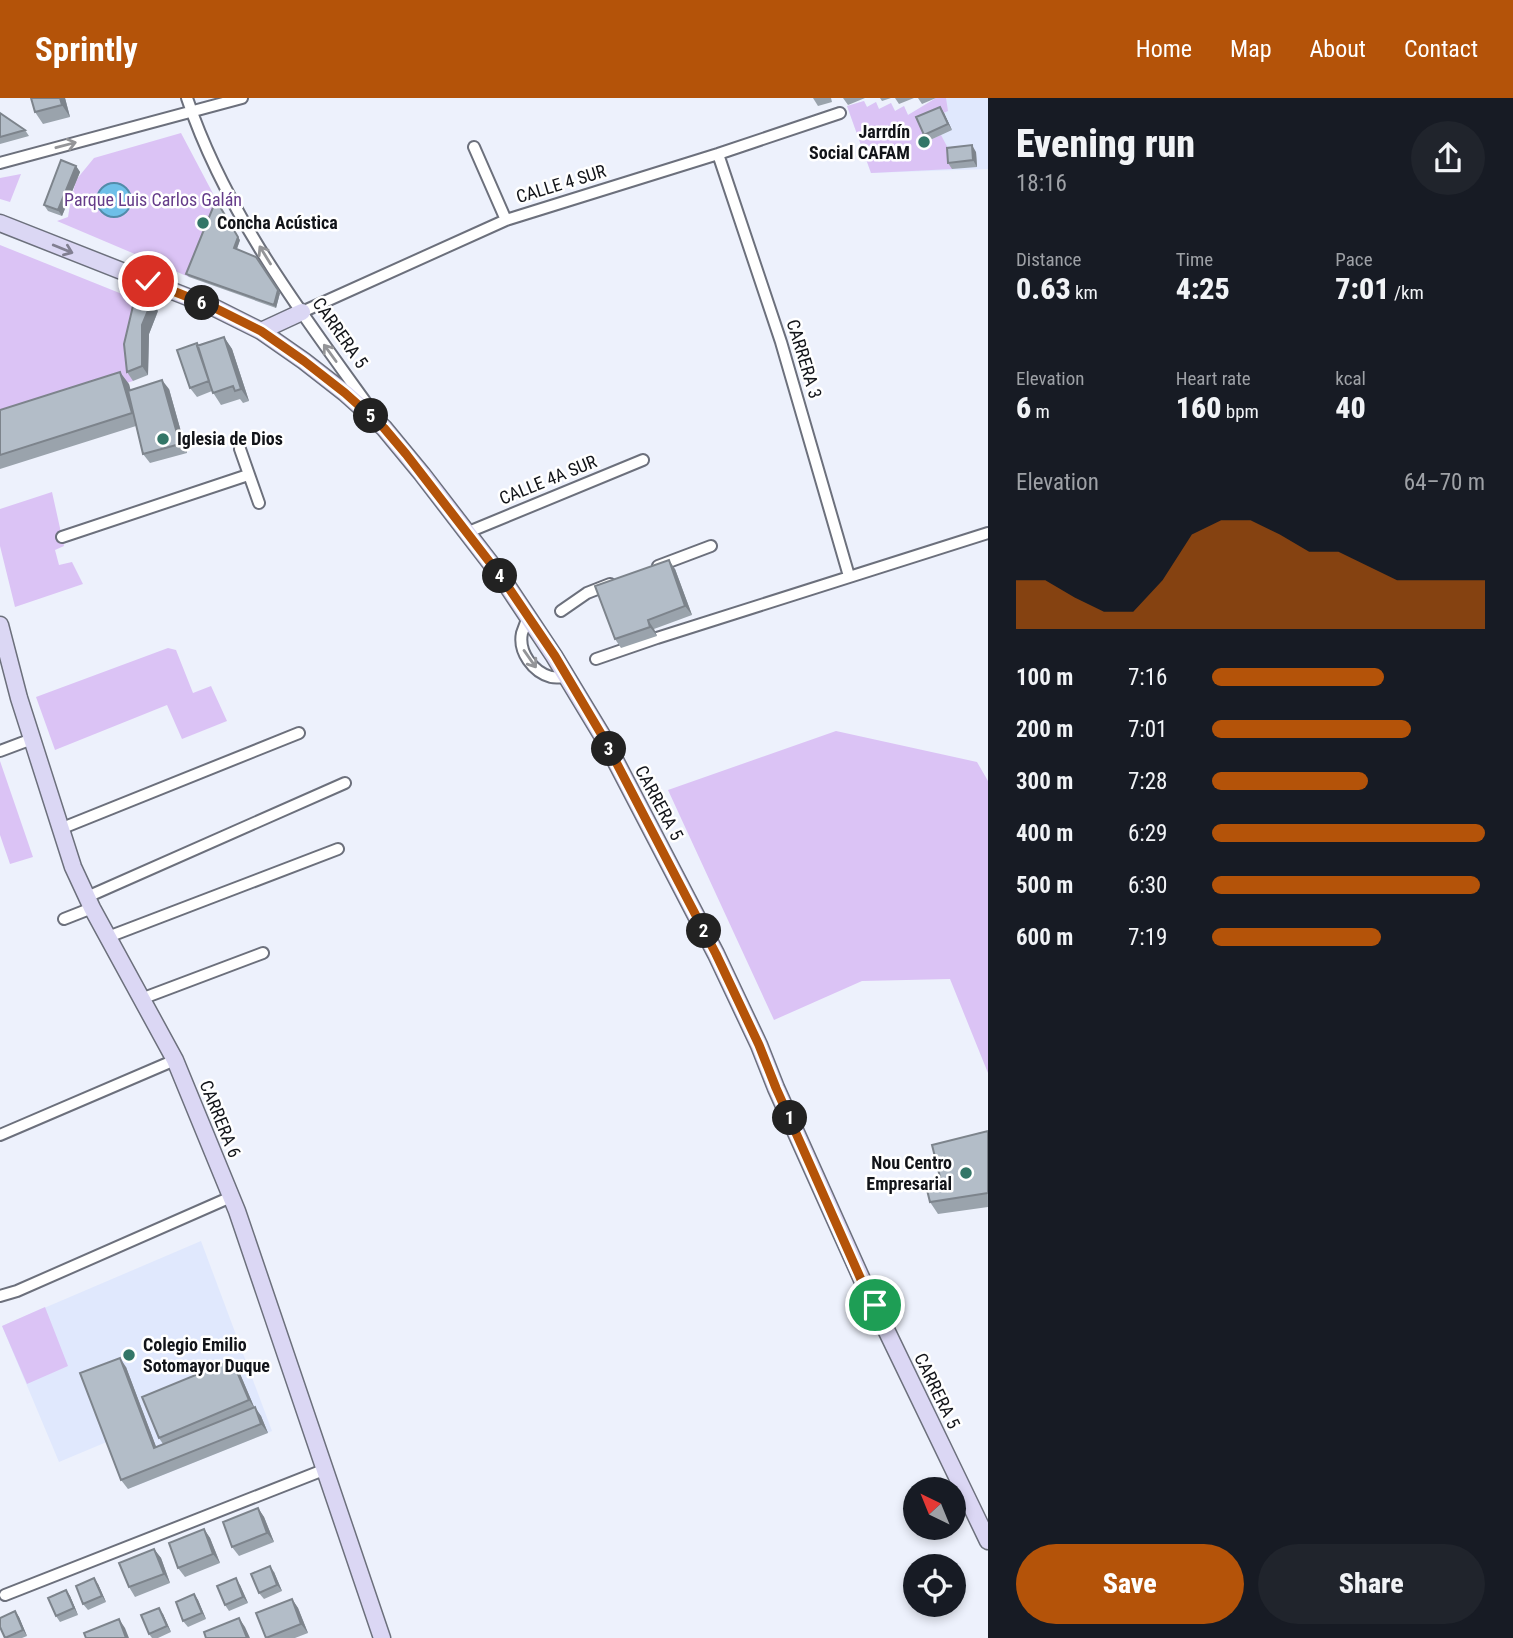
<!DOCTYPE html>
<meta charset="utf-8">
<style>
body{margin:0;font-family:"Roboto Condensed",sans-serif;background:#20242c;color:#f1f3f6;height:100vh;display:flex;flex-direction:column;font-size:26px;white-space:nowrap}
*{box-sizing:border-box;margin:0}
p{font-size:23px;color:#9ea1a6}
.icon{flex:none;width:38px;height:38px;fill:none;stroke:currentColor;stroke-width:2;stroke-linecap:round;stroke-linejoin:round}
.map{position:relative;flex:1;overflow:hidden}
.details{display:flex;flex-direction:column;background:#171b24;width:525px}
.details>*{flex:none}
.needle{width:46px;rotate:317deg}
.buttons{position:absolute;left:903px;top:1379px;display:grid;gap:14px}
.buttons a{display:grid;place-items:center;width:63px;height:63px;border-radius:50%;background:#171b24;box-shadow:0 4px 10px #0003;font-size:35px}
.pin{position:absolute;display:grid;place-items:center;width:60px;height:60px;color:#fff;margin:-30px;border:4px solid #fff;border-radius:50%;box-shadow:0 2px 7px #0007}
.km{position:absolute;width:35px;height:35px;margin:-18px;border-radius:50%;background:#222;color:#fff;font-size:19px;line-height:35px;text-align:center}
.round{display:grid;place-items:center;flex:none;width:74px;height:74px;border-radius:37px;background:#20242c}
.headline{display:flex;align-items:center;justify-content:space-between;height:119px;padding:0 28px}
h1{font-size:38px;font-weight:800;line-height:52px}
.metrics{display:grid;grid-template-columns:repeat(3,1fr);gap:10px;height:119px;padding:7px 28px}
.metrics div{display:grid;align-content:center}
.metrics b{font-size:30px;font-weight:800}
.metrics small{font-size:19px;font-weight:400}
.metrics p{font-size:19px}
.chart{height:196px;padding:14px 28px}
.chart p{display:flex;justify-content:space-between}
.chart svg{width:100%;height:126px;margin-top:7px;fill:#b45309;opacity:.7}
.button{display:flex;gap:14px;margin-top:auto;padding:14px 28px}
.button a{flex:1;height:80px;border-radius:42px;background:#b45309;color:#fff;font-size:28px;font-weight:800;line-height:80px;text-align:center}
.button a+a{background:#20242c;color:#f1f3f6}
ul{padding:0 28px;list-style:none;font-size:23px}
li{display:grid;grid-template-columns:112px 84px 1fr;align-items:center;height:52px}
li i{height:18px;border-radius:9px;background:#b45309}
header{display:flex;align-items:center;gap:42px;box-sizing:border-box;height:98px;padding:0 35px;background:#b45309;color:#fff}
header strong{font-size:33px}
nav{display:flex;gap:38px;margin-inline-start:auto;font-size:24px}
main{display:flex;flex:1;min-height:0}
.map>svg:first-child{display:block}
.built{fill:#e0e8fd}
.green{fill:#dbc3f5}
.water{fill:#6ebfe8;stroke:#528caa;stroke-width:2}
.lines{fill:none;stroke-linecap:round;stroke-linejoin:round}
.minor-casing{stroke:#6c707c;stroke-width:14}
.secondary-casing{stroke:#6c707c;stroke-width:19}
.minor{stroke:#fff;stroke-width:10}
.secondary{stroke:#dbd7f4;stroke-width:16}
.wall{fill:#9aa3ac}
.shaded-wall{fill:#7d848c}
.building{fill:#b3bdc8;stroke:#7d848c;stroke-width:2}
.oneway{stroke:#949598}
.oneway2{stroke:#817f91}
.route-casing{stroke:#fff;stroke-width:14}
.route{stroke:#b45309;stroke-width:9}
.poi-dot{fill:#337667;stroke:#fff;stroke-width:2.5}
.labels{text-anchor:middle;stroke-width:5;stroke-linejoin:round;paint-order:stroke}
.poi-label{font-size:18px;font-weight:bold;fill:#121419;stroke:#fff;text-anchor:start}
.street-label{font-size:18px;fill:#121419;stroke:#fff}
.park-label{font-size:18px;fill:#653c8a;stroke:#fff}
</style>
<header>
<strong>Sprintly</strong>
<nav><a>Home</a><a>Map</a><a>About</a><a>Contact</a></nav>
</header>
<main>
<div class="map">
<svg width="988" height="1540" viewBox="0 0 988 1540">
<rect width="100%" height="100%" fill="#edf1fc"/>
<path class="built" d="M937 0H988V71L871 75 847 8 864 3 867 9 876 4 879 11 891 5 895 13 904 8 908 17Z
M201 1143 272 1333 128 1391 109 1343 59 1364 2 1228Z"/>
<path class="green" d="M936 0H946L948 13 921 25 928 43 941 37 951 56 952 71 871 75 847 8 864 3 867 9 876 4 879 11 891 5 895 13 904 8 908 17Z
M181 35 218 105 189 179 57 123 68 119 70 107 76 82 94 60Z
M21 76 10 104 0 101V80Z
M0 147 142 204 130 255 133 283 0 327Z
M52 394 64 448 55 452 59 467 72 464 83 486 15 509 0 448V411Z
M168 550 176 552 193 595 211 588 227 623 182 641 167 607 55 652 36 599Z
M836 633 977 664 988 683V975L950 881 862 883 774 922 668 692Z
M0 663 33 759 10 766 0 737Z
M45 1209 68 1268 27 1286 2 1228Z"/>
<path class="water" d="M97 102a17 17 0 1 1 34 0a17 17 0 1 1-34 0Z"/>
<g class="lines">
<defs>
<path id="minor" d="M187 0C225 114 300 213 370 310
M474 49 506 122
M718 56 781 244 849 478
M0 65 242 0
M302 214 506 122 718 56 840 15
M240 351 259 405
M466 435 643 362
M62 439 248 377
M658 468 711 448
M561 513 587 495 610 486
M528 519C526 524 524 530 522 535 518 554 533 574 551 579 556 580 562 579 568 579
M596 561 657 540 988 435
M0 653 32 641
M60 731 299 635
M87 799 345 685
M64 821 92 810
M108 839 338 751
M141 901 263 855
M0 1037 175 962
M0 1198 17 1193 231 1099
M5 1497 326 1371"/>
<path id="secondary" d="M0 125 213 209 261 233 304 263 345 295 384 330 422 376 502 480 554 558 603 639 716 856 759 947 776 990 864 1186 988 1443
M261 233 302 214
M0 527 19 600 73 769 92 810 175 962 237 1113 382 1540"/>
</defs>
<use href="#minor" class="minor-casing"/>
<use href="#secondary" class="secondary-casing"/>
<use href="#minor" class="minor"/>
<use href="#secondary" class="secondary"/>
</g>
<path class="wall" d="M65 0 70 19 43 26 35 14Z
M813 0H831L832 4 818 8Z
M843 0H865L848 7Z
M880 0H891L882 3Z
M895 0H914L899 6Z
M918 0H936L922 6Z
M0 15 25 32 29 38 0 46Z
M944 15 952 32 928 43 924 37Z
M976 54 977 69 952 71 948 65Z
M76 68 80 74 62 118 48 113 44 107Z
M240 142 237 151 256 159 280 195 276 210 189 179 186 176Z
M158 213 149 236 148 277 133 283 127 274Z
M224 239 232 251 249 303 243 305 240 301 221 307 212 293 197 299 190 290 198 247Z
M129 286 130 292 169 291 187 355 150 365 143 356 136 328 0 371V312Z
M675 471 692 517 654 531 657 538 621 550 615 541Z
M988 1033V1109L938 1116 930 1104 940 1079Z
M126 1269 156 1349 163 1346 159 1340 238 1271 254 1309 261 1318 268 1335 128 1391 121 1382Z
M258 1410 264 1419 274 1444 239 1458 232 1449Z
M204 1431 210 1440 220 1465 185 1479 178 1470Z
M154 1451 161 1460 170 1485 135 1499 129 1489Z
M274 1474 282 1493 264 1501 259 1495Z
M98 1486 106 1504 88 1512 83 1506Z
M240 1487 248 1505 229 1513 225 1507Z
M66 1492 70 1498 78 1517 60 1524 56 1518Z
M194 1496 198 1502 206 1521 188 1529 183 1523Z
M292 1501 298 1510 308 1535 295 1540H266Z
M15 1513 19 1519 27 1538 22 1540H5Z
M163 1516 171 1534 158 1540H152L149 1536Z"/>
<path class="shaded-wall" d="M60 0H65L70 19 62 7Z
M940 9 944 15 952 32 948 26Z
M972 47 976 54 977 69 973 62Z
M76 68 80 74 62 118 58 112Z
M218 105 240 142 236 153 234 150Z
M278 192 280 195 276 210 274 207Z
M152 203 158 213 149 236 148 277 142 268V227Z
M224 239 232 251 249 303 241 291Z
M120 274 129 286 140 327 132 315Z
M162 282 169 291 187 355 180 346Z
M669 462 675 471 692 517 685 508Z
M648 522 654 531 657 538 650 529Z
M120 1260 126 1269 160 1359 154 1350Z
M232 1262 238 1271 255 1311 249 1302Z
M255 1309 261 1318 268 1335 261 1326Z
M258 1410 264 1419 274 1444 267 1435Z
M204 1431 210 1440 220 1465 213 1456Z
M154 1451 161 1460 170 1485 164 1476Z
M270 1468 274 1474 282 1493 277 1487Z
M94 1480 98 1486 106 1504 102 1498Z
M236 1480 240 1487 248 1505 243 1499Z
M66 1492 70 1498 78 1517 74 1510Z
M194 1496 198 1502 206 1521 202 1515Z
M292 1501 298 1510 308 1535 301 1526Z
M159 1510 163 1516 171 1534 167 1528Z
M15 1513 19 1519 27 1538 23 1532Z
M239 1520 245 1529 250 1540H247Z
M119 1521 125 1530 129 1540H126Z"/>
<path class="building" d="M31 0H60L62 7 35 14Z
M940 9 948 26 924 37 916 19Z
M0 15 25 32 0 39Z
M972 47 973 62 948 65 947 50Z
M61 62 76 68 58 112 44 107Z
M216 102 238 139 234 150 256 159 278 192 274 207 186 176Z
M136 195 152 203 142 227V268L127 274 124 246Z
M224 239 241 291 235 293 233 288 213 295 197 248Z
M197 245 209 283 190 290 177 252Z
M120 274 132 315 0 357V312Z
M162 282 180 346 143 356 128 293Z
M669 462 685 508 648 522 650 529 615 541 595 488Z
M988 1033V1095L930 1104 925 1084 940 1079 932 1047Z
M120 1260 154 1350 255 1309 261 1326 121 1382 80 1275Z
M232 1262 249 1302 159 1340 142 1299Z
M258 1410 267 1435 232 1449 223 1424Z
M204 1431 213 1456 178 1470 169 1445Z
M154 1451 164 1476 129 1489 119 1465Z
M270 1468 277 1487 259 1495 251 1476Z
M94 1480 102 1498 83 1506 76 1488Z
M236 1480 243 1499 225 1507 217 1488Z
M66 1492 74 1510 56 1518 48 1500Z
M194 1496 202 1515 183 1523 176 1504Z
M292 1501 301 1526 266 1540 256 1515Z
M159 1510 167 1528 149 1536 141 1517Z
M15 1513 23 1532 5 1540 0 1529V1520Z
M239 1520 247 1540H206L204 1534Z
M119 1521 126 1540H86L84 1535Z"/>
<defs><path id="oneway-shaft" d="M-6 0H5M1.5-3L5.5 0L1.5 3" fill="none" stroke-width="1.6" stroke-linecap="round" stroke-linejoin="round" transform="scale(1.75)"/></defs>
<g class="oneway">
<use href="#oneway-shaft" transform="translate(66 47) rotate(-15)"/>
<use href="#oneway-shaft" transform="translate(265 157) rotate(-122)"/>
<use href="#oneway-shaft" transform="translate(330 255) rotate(-126)"/>
<use href="#oneway-shaft" transform="translate(530 561) rotate(55)"/>
</g>
<use class="oneway2" href="#oneway-shaft" transform="translate(63 151) rotate(22)"/>
<g class="lines">
<defs>
<path id="route" d="M148 183 213 209 261 233 304 263 345 295 384 330 406 356 502 480 555 558 603 639 716 856 759 947 776 990 863 1186 875 1207"/>
</defs>
<use href="#route" class="route-casing"/>
<use href="#route" class="route"/>
</g>
<g class="poi-dot">
<circle cx="924" cy="44" r="7"/>
<circle cx="203" cy="125" r="7"/>
<circle cx="163" cy="341" r="7"/>
<circle cx="966" cy="1075" r="7"/>
<circle cx="129" cy="1257" r="7"/>
</g>
<g class="labels">
<g class="poi-label">
<text x="910" y="40" text-anchor="end">Jarrdín<tspan x="910" dy="21">Social CAFAM</tspan></text>
<text x="217" y="131">Concha Acústica</text>
<text x="177" y="347">Iglesia de Dios</text>
<text x="952" y="1071" text-anchor="end">Nou Centro<tspan x="952" dy="21">Empresarial</tspan></text>
<text x="143" y="1253">Colegio Emilio<tspan x="143" dy="21">Sotomayor Duque</tspan></text>
</g>
<g class="street-label">
<text transform="translate(561 86) rotate(-17)" y="6">CALLE 4 SUR</text>
<text transform="translate(340 235) rotate(55)" y="6">CARRERA 5</text>
<text transform="translate(804 261) rotate(73)" y="6">CARRERA 3</text>
<text transform="translate(548 382) rotate(-22)" y="6">CALLE 4A SUR</text>
<text transform="translate(659 705) rotate(62)" y="6">CARRERA 5</text>
<text transform="translate(220 1021) rotate(68)" y="6">CARRERA 6</text>
<text transform="translate(937 1293) rotate(64)" y="6">CARRERA 5</text>
</g>
<g class="park-label">
<text x="153" y="108">Parque Luis Carlos Galán</text>
</g>
</g>
</svg>
<div class="buttons">
<a><svg class="needle" viewBox="-14 -14 28 28"><path d="M0-13l5 13h-10z" fill="#e53935"/><path d="M0 13l5-13h-10z" fill="#9ea1a6"/></svg></a>
<a><svg class="icon" aria-label="locate" viewBox="0 0 24 24"><circle cx="12" cy="12" r="6"/><path d="M12 2v4M12 18v4M2 12h4M18 12h4"/></svg></a>
</div>
<div class="pin" style="left:875px;top:1207px;background:#1e9e55"><svg class="icon" aria-label="arrive" viewBox="0 0 24 24"><path d="M6 21V4h12l-3 4 3 4H6"/></svg></div>
<div class="pin" style="left:148px;top:183px;background:#d93025"><svg class="icon" aria-label="check" viewBox="0 0 24 24"><path d="M5 12l5 5 9-10"/></svg></div>
<b class="km" style="left:790px;top:1020px">1</b>
<b class="km" style="left:704px;top:833px">2</b>
<b class="km" style="left:609px;top:651px">3</b>
<b class="km" style="left:500px;top:478px">4</b>
<b class="km" style="left:371px;top:318px">5</b>
<b class="km" style="left:202px;top:205px">6</b>
</div>
<section class="details">
<div class="headline"><div><h1>Evening run</h1><p>18:16</p></div><a class="round"><svg class="icon" aria-label="share" viewBox="0 0 24 24"><path d="M12 15V3M7 8l5-5 5 5M5 13v7h14v-7"/></svg></a></div>
<div class="metrics">
<div><p>Distance</p><b>0.63<small> km</small></b></div>
<div><p>Time</p><b>4:25</b></div>
<div><p>Pace</p><b>7:01<small> /km</small></b></div>
</div>
<div class="metrics">
<div><p>Elevation</p><b>6<small> m</small></b></div>
<div><p>Heart rate</p><b>160<small> bpm</small></b></div>
<div><p>kcal</p><b>40</b></div>
</div>
<div class="chart"><p><span>Elevation</span>64–70 m</p>
<svg viewBox="0 0 160 44" preserveAspectRatio="none"><path d="M0 44V27L10 27L20 33L30 38L40 38L50 27L60 11L70 6L80 6L90 11L100 17L110 17L120 22L130 27L140 27L150 27L160 27V44z"/></svg>
</div>
<ul>
<li><b>100 m</b>7:16<i style="width:63%"></i></li>
<li><b>200 m</b>7:01<i style="width:73%"></i></li>
<li><b>300 m</b>7:28<i style="width:57%"></i></li>
<li><b>400 m</b>6:29<i style="width:100%"></i></li>
<li><b>500 m</b>6:30<i style="width:98%"></i></li>
<li><b>600 m</b>7:19<i style="width:62%"></i></li>
</ul>
<div class="button"><a>Save</a><a>Share</a></div>
</section>
</main>
